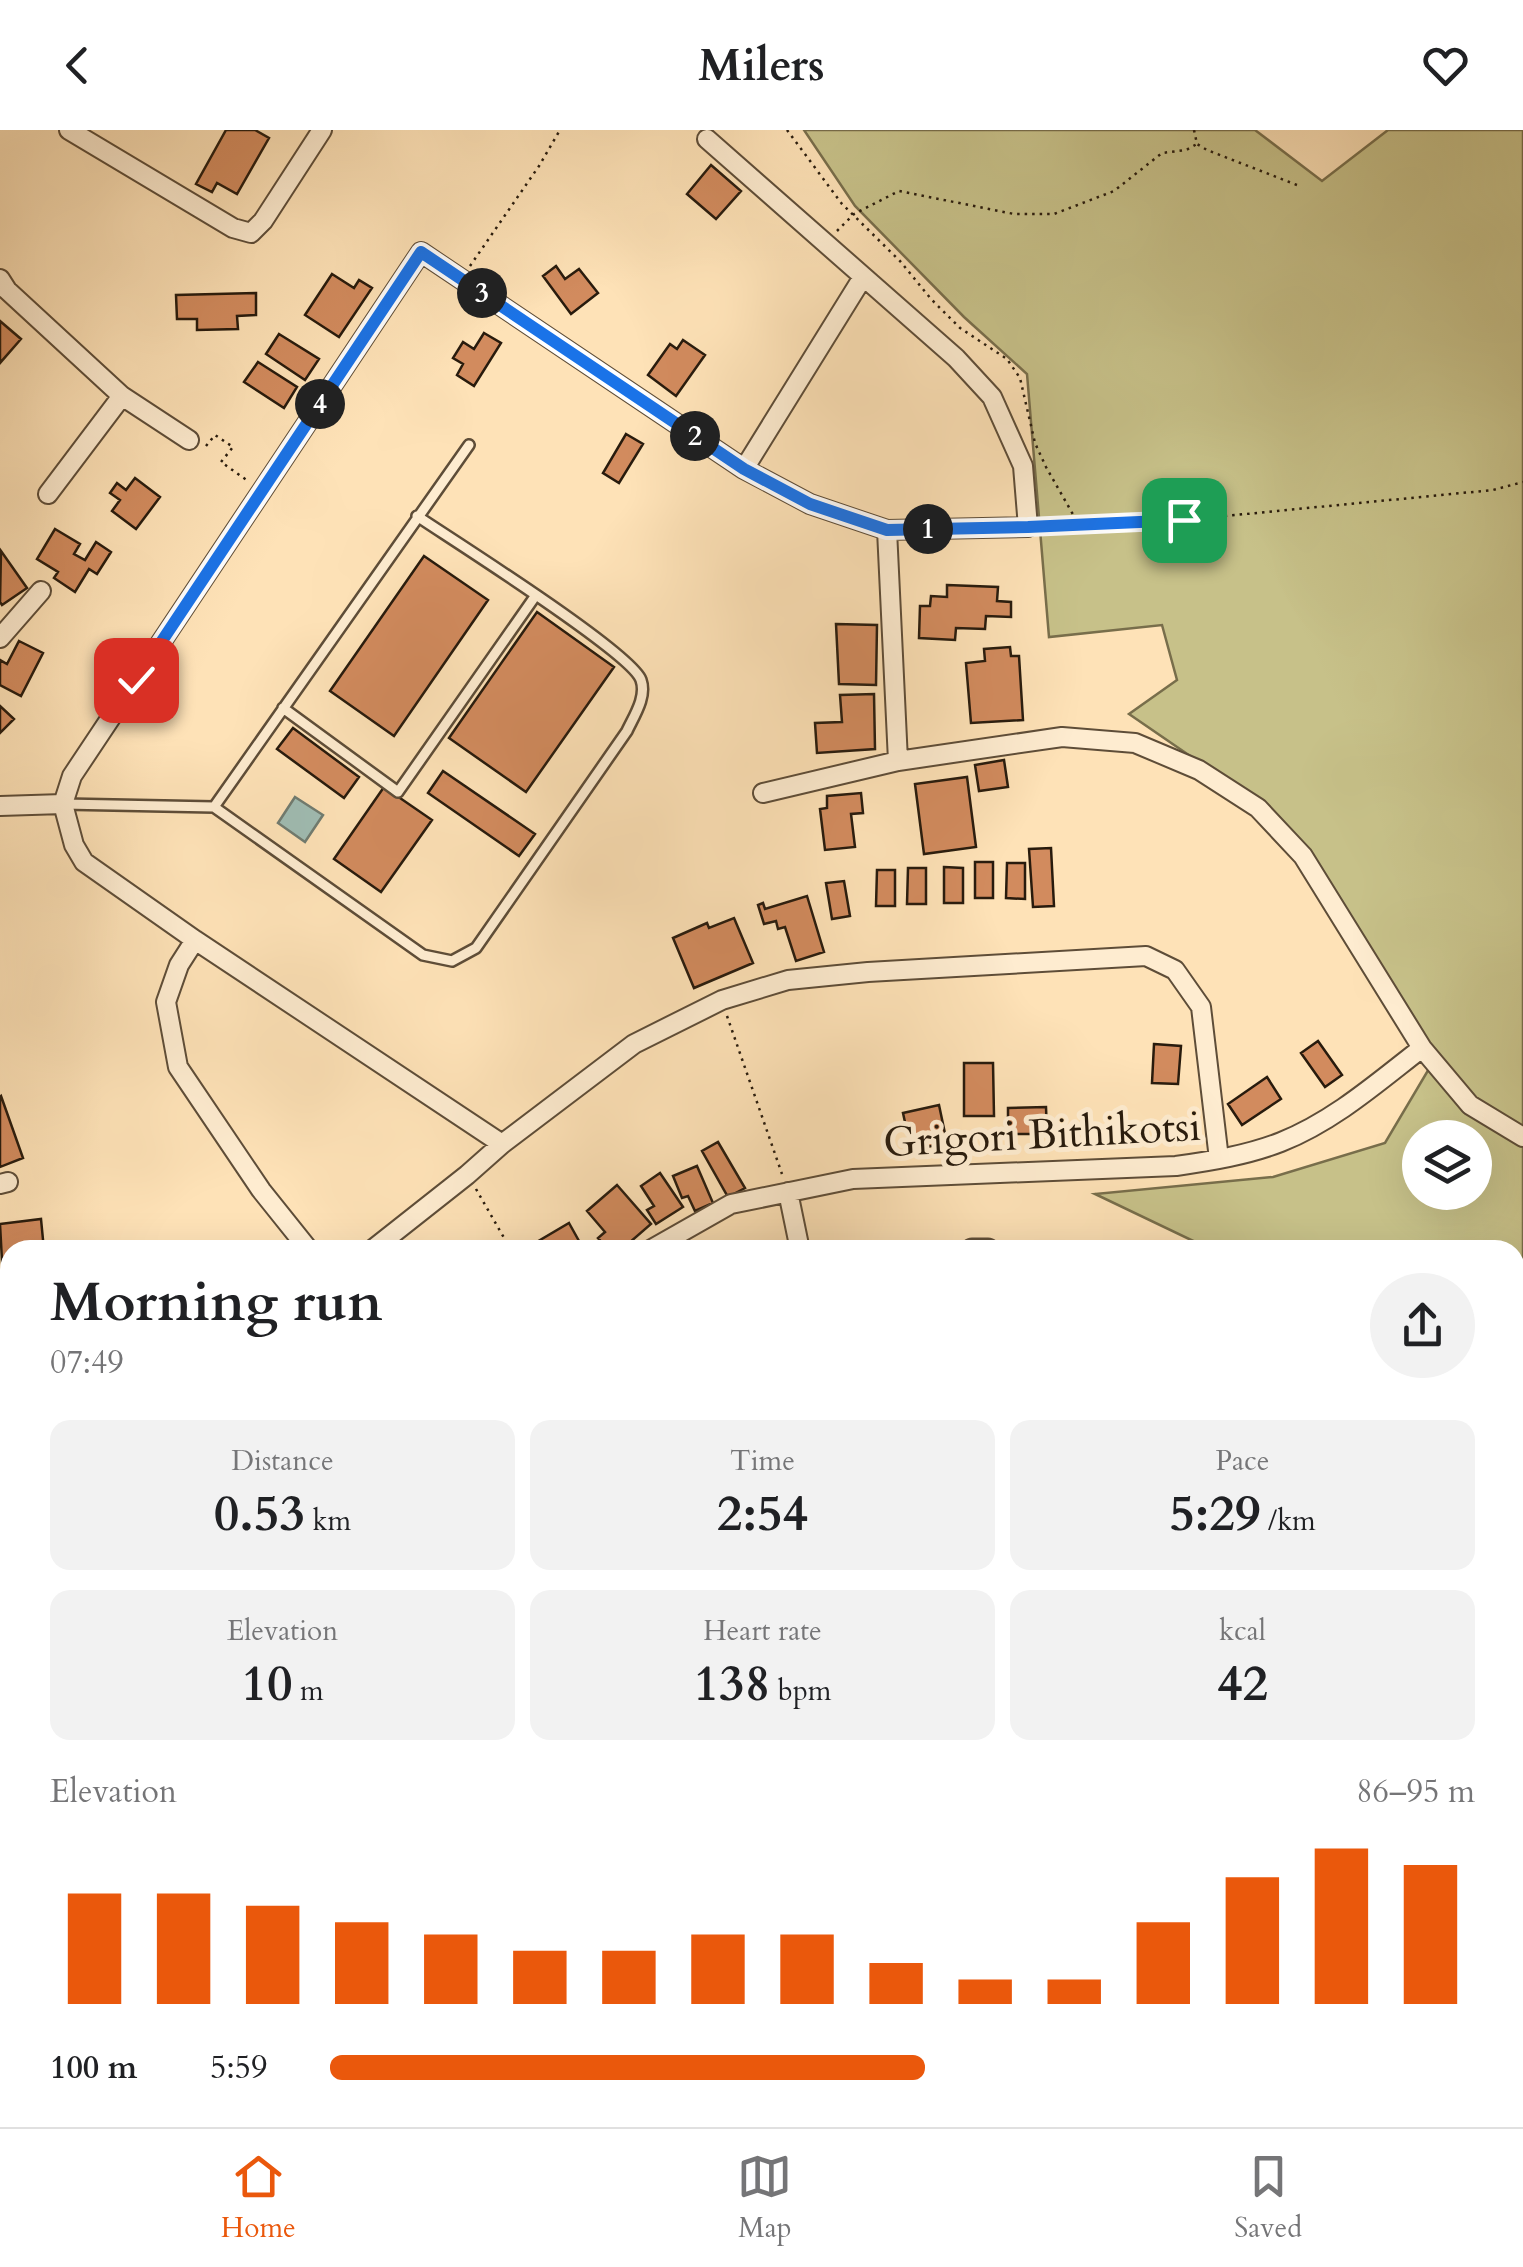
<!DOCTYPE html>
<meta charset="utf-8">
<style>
body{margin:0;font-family:Cardo,serif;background:#f2f2f2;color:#202124;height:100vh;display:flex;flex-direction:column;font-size:38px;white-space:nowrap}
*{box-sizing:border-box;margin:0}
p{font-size:32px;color:#757577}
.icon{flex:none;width:55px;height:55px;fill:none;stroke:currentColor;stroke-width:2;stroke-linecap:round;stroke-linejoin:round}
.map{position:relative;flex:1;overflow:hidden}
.side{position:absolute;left:0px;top:1110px;width:1525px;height:888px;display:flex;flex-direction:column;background:#fff;border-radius:30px 30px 0 0;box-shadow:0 10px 40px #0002}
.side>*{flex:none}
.fabs{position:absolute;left:1402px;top:990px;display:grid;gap:20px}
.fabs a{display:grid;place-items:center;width:90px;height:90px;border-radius:50%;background:#fff;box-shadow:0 10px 40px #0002;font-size:50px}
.pin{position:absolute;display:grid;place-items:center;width:85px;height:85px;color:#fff;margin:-42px;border-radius:20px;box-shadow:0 5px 15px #0006}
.km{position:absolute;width:50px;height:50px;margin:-25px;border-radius:50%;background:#222;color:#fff;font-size:28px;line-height:50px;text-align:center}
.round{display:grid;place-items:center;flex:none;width:105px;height:105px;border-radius:52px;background:#f2f2f2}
.headline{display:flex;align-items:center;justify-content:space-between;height:170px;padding:0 50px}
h1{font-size:55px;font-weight:700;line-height:75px}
.figures{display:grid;grid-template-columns:repeat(3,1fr);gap:15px;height:170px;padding:10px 50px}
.figures div{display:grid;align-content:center;border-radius:20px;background:#f2f2f2;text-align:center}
.figures b{font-size:50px;font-weight:700}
.figures small{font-size:28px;font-weight:400}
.figures p{font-size:28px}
.chart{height:280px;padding:20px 50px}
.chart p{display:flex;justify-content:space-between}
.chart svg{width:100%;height:180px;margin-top:10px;stroke:#ea580c;stroke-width:6}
ul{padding:0 50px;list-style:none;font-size:32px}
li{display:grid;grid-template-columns:160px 120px 1fr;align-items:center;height:75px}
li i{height:25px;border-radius:12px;background:#ea580c}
header{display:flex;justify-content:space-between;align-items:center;height:130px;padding:0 50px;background:#fff;font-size:45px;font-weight:700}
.dock{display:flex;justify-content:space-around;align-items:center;height:140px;border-top:2px solid #e0e0e0;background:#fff;font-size:28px;color:#757577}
.dock a{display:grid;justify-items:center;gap:5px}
.dock .selected{color:#ea580c}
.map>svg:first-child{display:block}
.green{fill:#c7c189;stroke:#786e4b;stroke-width:2.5;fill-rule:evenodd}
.water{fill:#a0bdb4;stroke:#707c71;stroke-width:2.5}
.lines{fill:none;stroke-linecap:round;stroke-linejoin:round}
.river{stroke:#a0bdb4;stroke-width:30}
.building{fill:#d28b5e;stroke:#281b0d;stroke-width:2.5}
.service-casing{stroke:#5e4d38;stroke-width:14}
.minor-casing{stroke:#5e4d38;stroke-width:22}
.tertiary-casing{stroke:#5e4d38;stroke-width:25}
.path{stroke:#281b0d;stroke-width:2.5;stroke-dasharray:2.5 5;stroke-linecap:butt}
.service{stroke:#feecd0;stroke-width:9}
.minor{stroke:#feecd0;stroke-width:18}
.tertiary{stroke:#feecd0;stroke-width:20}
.route-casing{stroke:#fff;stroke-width:20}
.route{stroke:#1a73e8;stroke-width:12}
.labels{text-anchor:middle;stroke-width:10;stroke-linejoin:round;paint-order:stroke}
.street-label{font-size:42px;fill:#281b0d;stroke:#feecd0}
</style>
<header><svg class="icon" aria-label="back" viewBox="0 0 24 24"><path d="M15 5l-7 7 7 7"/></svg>Milers<svg class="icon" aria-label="heart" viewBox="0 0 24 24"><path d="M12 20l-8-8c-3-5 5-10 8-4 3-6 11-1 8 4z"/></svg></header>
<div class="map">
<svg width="1523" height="1997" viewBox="0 0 1523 1997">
<rect width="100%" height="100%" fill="#fee2b7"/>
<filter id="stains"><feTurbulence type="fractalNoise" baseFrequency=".002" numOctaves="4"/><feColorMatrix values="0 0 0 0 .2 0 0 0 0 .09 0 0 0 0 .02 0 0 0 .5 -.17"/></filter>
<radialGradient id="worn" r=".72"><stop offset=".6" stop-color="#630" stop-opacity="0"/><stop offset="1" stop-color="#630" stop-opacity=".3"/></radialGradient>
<path class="green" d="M804 0H1255L1322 51 1388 0H1523V1173L1515 1174V1120H1212L1095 1064 1273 1047 1385 1013 1436 927 1279 687 1129 584 1177 550 1162 495 1049 507 1027 244 964 187 855 76ZM1420 1008H1475V1062H1420Z
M1515 1481H1523V1638L1515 1618Z
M10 1506V1717L2 1719 0 1726V1507Z
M1523 1746V1837L1515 1845V1754Z
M0 1832 10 1838V1988H131L134 1997H9L0 1987V1918L3 1913 0 1910Z
M1016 1988H1245L1254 1997H1018Z
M1269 1988H1364L1354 1997H1259Z"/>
<path class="water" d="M295 667 323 685 305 712 278 693Z"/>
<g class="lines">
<path class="river" d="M1515 1347 1523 1349
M0 1731 10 1726"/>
</g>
<path class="building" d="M226 0H255L269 8 237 64 217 53 212 62 196 54Z
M711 35 741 61 716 89 687 64Z
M556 136 565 149 579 139 598 163 571 184 543 146Z
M332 144 354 158 359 150 372 158 339 207 305 185Z
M256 163V185L237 186 238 199 197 200V189H177L176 165Z
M0 191 21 209 0 233Z
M484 203 501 213 474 256 457 245 463 234 453 228 463 212 474 219Z
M279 204 319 229 305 250 266 224Z
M683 210 705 225 676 266 648 245 670 214 677 219Z
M258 232 297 257 284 278 244 252Z
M626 304 643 314 619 353 603 343Z
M135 348 160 367 136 399 112 381 120 370 110 363 117 353 126 360Z
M55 399 80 414 74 424 85 430 96 412 111 422 97 444 89 439 75 462 54 448 58 442 37 429Z
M1 421 27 458 2 475 0 472Z
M424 426 488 470 394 606 330 561Z
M947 455 998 457 997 471 1011 472V487L986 486 985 499 956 498 955 510 919 508 920 476H930L931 466 947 467Z
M537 482 614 537 526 662 449 608Z
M836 494 877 495 876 555 839 554Z
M19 511 43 523 21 566 0 555V530L7 534Z
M1010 517 1011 526H1019L1023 590 971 593 966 533 985 531 984 519Z
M874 564 875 619 817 623 815 593 842 592 840 565Z
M0 576 14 589 0 603Z
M293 598 359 647 344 668 277 619Z
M1004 630 1008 657 979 661 975 635Z
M443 641 535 704 519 726 428 663Z
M967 647 976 717 924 724 915 654Z
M384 657 432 690 381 762 334 729Z
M861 663 863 683 851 684 855 717 825 720 820 679 827 678V666Z
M1051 718 1054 776 1033 777 1029 719Z
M975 732H993V768H975Z
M1007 733H1025V769L1006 768Z
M944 737 963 738V773H944Z
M908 738H926V774H907Z
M877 740H895V776H876Z
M844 751 850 786 832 789 826 753Z
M807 766 824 822 796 831 785 797 778 799 776 791 764 794 758 775 763 773 765 779Z
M734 788 753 833 694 858 673 808 707 793 709 798Z
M1318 911 1342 945 1325 957 1301 923Z
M1154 914 1181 916 1178 954 1152 953Z
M964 933H993L994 986H964Z
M1267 947 1281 969 1242 995 1228 974Z
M1 966 23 1028 0 1037V967Z
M939 975 947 1013 911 1020 903 983Z
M1046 977 1047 1004H1008V978Z
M718 1012 745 1058 728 1067 702 1021Z
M697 1036 713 1073 695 1081 688 1066 682 1068 673 1046Z
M660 1043 683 1077 656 1094 647 1080 654 1076 641 1056Z
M617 1055 651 1094 621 1120H617L612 1114 607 1118 598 1108 605 1102 587 1081Z
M41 1089 44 1120H10V1148L3 1149 0 1094Z
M569 1093 584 1120H532L530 1116Z
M0 1733 10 1734V1790L0 1789Z
M250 1988H273L275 1995 252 1997Z
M360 1988H417L373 1997H362Z"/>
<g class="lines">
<defs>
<path id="service" d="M283 578 398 662 536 465
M63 674 214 677 469 315
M214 677 423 825 452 831 476 818 627 601C634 586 647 567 641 550 632 523 451 409 417 386
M1515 1303 1523 1308"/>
<path id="minor" d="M69 0 233 98 251 103 263 91 322 0
M0 149 7 160 122 266 189 310
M744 339 863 147
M48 364 122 266
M887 400 898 631
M0 508 41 461
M763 663 898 631 1062 607 1135 613 1199 640 1258 678 1303 726 1422 918 1470 975 1523 1007
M63 674 72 646 421 122 744 339 810 374 887 400 1028 397 1023 336 992 267 956 228 707 9
M63 674 74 715 84 732 195 810 502 1014
M0 676 63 674
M195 810 179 835 166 872 178 937 261 1060 309 1120
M0 1054 8 1052
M788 1062 800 1120
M372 1120 467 1045 502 1014 634 914 722 870 788 850 868 842 1146 826 1175 840 1201 877 1219 1029
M650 1120 731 1074 853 1049 1176 1036C1211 1031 1248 1025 1281 1012 1334 991 1378 952 1422 918
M0 1361 10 1359
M1515 1440H1523
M1515 1654H1523
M0 1809 10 1815
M1515 1896 1523 1894
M153 1988 157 1997
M342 1988 344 1997
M956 1988 965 1997
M697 1997 700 1988
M909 1997 919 1988
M1392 1997 1404 1988"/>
<path id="tertiary" d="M972 1120H988
M1515 1225 1523 1224
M0 1486 10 1485"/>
</defs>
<use href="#service" class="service-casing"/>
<use href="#minor" class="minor-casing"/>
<use href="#tertiary" class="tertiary-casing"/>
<path class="path" d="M787 0 842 74 900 131 931 169 960 198 1007 229 1020 248 1035 313 1046 337 1079 395
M1194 0 1197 14 1207 20 1297 55
M837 101 854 84 899 61 1014 84H1054L1114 61 1162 23 1186 20 1197 14
M470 136 539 36 560 0
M206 316 215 305 233 317 221 332 248 351
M1045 396 1184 390 1493 360 1523 352
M727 886 782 1044
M476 1059 511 1120"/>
<use href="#service" class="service"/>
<use href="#minor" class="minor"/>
<use href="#tertiary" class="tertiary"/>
</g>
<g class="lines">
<defs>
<path id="route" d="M136 550 421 122 744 339 810 374 887 400 1028 397 1184 390"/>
</defs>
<use href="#route" class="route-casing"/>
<use href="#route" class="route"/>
</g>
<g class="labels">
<g class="street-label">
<text transform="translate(1042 1003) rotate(-3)" y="15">Grigori Bithikotsi</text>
</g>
</g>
<rect width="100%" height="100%" filter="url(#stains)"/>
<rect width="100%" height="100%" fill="url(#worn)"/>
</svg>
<div class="fabs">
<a><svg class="icon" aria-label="layers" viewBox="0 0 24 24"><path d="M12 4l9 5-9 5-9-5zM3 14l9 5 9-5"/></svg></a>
</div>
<div class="pin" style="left:1184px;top:390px;background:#1e9e55"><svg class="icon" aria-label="arrive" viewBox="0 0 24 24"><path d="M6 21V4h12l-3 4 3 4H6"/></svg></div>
<div class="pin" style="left:136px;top:550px;background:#d93025"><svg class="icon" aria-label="check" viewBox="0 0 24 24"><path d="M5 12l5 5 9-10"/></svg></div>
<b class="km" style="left:928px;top:399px">1</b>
<b class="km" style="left:695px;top:306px">2</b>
<b class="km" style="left:482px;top:163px">3</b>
<b class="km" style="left:320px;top:274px">4</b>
<section class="side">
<div class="headline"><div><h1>Morning run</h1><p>07:49</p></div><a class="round"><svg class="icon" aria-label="share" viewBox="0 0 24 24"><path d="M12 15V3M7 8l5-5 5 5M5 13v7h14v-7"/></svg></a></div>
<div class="figures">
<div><p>Distance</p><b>0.53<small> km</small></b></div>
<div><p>Time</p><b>2:54</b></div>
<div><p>Pace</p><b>5:29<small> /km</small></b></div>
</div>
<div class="figures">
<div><p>Elevation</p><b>10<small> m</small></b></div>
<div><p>Heart rate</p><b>138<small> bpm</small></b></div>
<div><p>kcal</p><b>42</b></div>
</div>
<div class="chart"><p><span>Elevation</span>86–95 m</p>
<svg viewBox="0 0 160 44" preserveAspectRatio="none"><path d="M5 44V17M15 44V17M25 44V20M35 44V24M45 44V27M55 44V31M65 44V31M75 44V27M85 44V27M95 44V34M105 44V38M115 44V38M125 44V24M135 44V13M145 44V6M155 44V10"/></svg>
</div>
<ul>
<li><b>100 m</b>5:59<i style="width:52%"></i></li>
</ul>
</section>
</div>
<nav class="dock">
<a class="selected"><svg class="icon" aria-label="home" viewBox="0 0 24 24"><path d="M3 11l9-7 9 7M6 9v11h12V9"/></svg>Home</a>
<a><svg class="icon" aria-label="map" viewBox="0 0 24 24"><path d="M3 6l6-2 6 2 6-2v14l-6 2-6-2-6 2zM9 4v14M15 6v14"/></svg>Map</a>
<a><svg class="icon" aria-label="saved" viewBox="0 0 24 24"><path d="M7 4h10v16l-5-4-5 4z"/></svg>Saved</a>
</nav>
